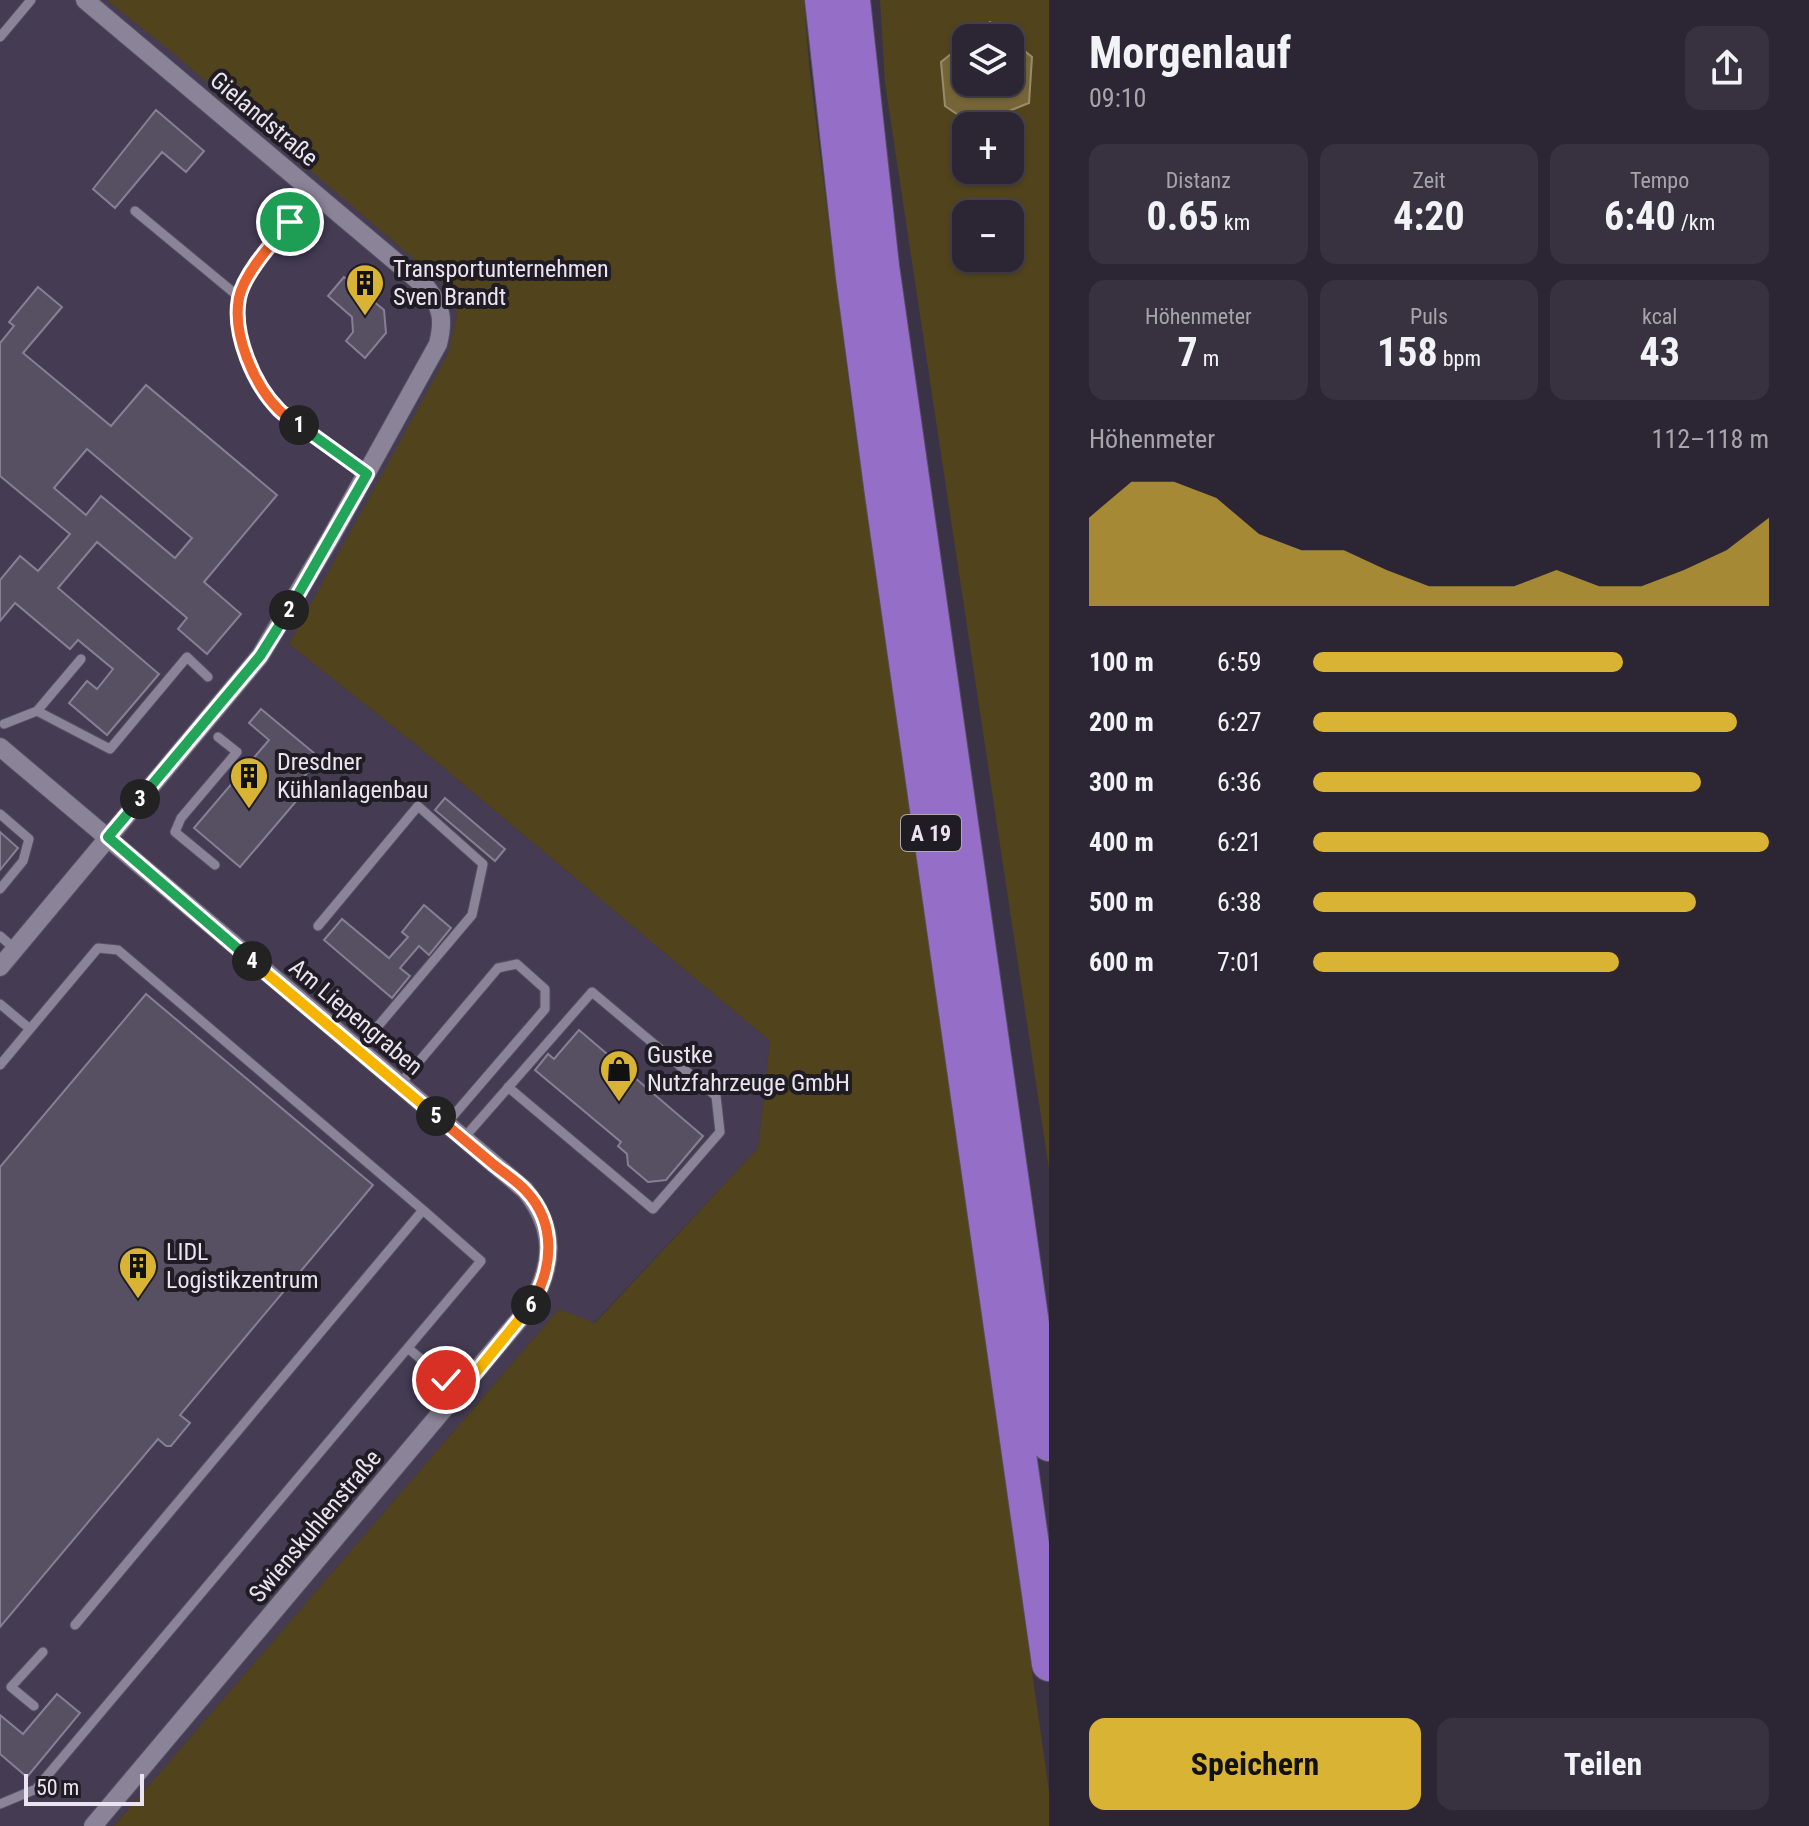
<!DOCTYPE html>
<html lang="de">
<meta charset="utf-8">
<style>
body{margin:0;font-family:"Roboto Condensed",sans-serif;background:#383240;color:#f1f3f6;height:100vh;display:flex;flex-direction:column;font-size:30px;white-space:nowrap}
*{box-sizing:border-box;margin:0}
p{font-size:26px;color:#a6a5ac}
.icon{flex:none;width:44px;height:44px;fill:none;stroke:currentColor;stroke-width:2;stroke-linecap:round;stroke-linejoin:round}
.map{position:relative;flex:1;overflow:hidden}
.side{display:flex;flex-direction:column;background:#2c2634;width:760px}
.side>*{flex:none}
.tools{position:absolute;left:952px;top:24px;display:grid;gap:16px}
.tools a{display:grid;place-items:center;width:72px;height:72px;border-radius:16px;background:#2c2634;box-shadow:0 2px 6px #0004,0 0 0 2px #48434f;font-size:40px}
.scale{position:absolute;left:24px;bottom:20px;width:120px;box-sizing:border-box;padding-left:8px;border:4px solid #e9e4f0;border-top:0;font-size:22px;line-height:28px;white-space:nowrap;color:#e9e4f0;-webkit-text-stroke:6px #1f1c24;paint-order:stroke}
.pin{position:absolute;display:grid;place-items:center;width:68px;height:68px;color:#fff;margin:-34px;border:4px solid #fff;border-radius:50%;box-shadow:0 2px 8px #0007}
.km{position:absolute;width:40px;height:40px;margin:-20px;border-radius:50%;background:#222;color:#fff;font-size:22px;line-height:40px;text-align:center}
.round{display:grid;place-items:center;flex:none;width:84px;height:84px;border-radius:16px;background:#383240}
.head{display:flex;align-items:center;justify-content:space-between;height:136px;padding:0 40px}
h1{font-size:44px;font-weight:700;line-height:60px}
.figures{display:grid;grid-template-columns:repeat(3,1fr);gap:12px;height:136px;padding:8px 40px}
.figures div{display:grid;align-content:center;border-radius:16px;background:#383240;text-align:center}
.figures b{font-size:40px;font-weight:700}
.figures small{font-size:22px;font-weight:400}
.figures p{font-size:22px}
.chart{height:224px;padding:16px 40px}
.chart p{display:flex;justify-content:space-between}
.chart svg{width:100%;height:144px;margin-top:8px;fill:#d9b334;opacity:.7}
.action{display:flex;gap:16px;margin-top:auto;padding:16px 40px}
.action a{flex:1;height:92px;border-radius:16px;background:#d9b334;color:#111;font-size:32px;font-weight:700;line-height:92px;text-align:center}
.action a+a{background:#383240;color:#f1f3f6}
ul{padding:0 40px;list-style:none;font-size:26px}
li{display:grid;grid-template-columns:128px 96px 1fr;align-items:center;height:60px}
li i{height:20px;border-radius:10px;background:#d9b334}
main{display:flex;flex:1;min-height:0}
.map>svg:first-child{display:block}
.built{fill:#453c54}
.green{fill:#51441d;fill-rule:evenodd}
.water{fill:#766637;stroke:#988c6e;stroke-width:2}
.building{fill:#575063;stroke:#877f94;stroke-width:2;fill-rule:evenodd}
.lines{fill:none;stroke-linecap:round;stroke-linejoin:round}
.lane-casing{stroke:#554f5e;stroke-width:11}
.street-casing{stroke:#554f5e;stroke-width:20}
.highway-casing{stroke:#554f5e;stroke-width:36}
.lane{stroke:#8b8398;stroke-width:9}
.street{stroke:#8b8398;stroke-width:18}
.highway{stroke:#956ec7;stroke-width:34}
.split-1-casing{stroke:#fff;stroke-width:16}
.split-2-casing{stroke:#fff;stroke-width:16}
.split-3-casing{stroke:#fff;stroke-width:16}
.split-4-casing{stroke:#fff;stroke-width:16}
.split-5-casing{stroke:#fff;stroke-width:16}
.split-6-casing{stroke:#fff;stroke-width:16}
.split-7-casing{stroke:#fff;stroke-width:16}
.split-1{stroke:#f0652b;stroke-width:10}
.split-2{stroke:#22a559;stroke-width:10}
.split-3{stroke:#22a559;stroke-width:10}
.split-4{stroke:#22a559;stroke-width:10}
.split-5{stroke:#f5b400;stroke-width:10}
.split-6{stroke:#f0652b;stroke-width:10}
.split-7{stroke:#f5b400;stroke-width:10}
.labels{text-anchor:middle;stroke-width:8;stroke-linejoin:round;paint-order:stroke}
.shield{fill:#1f1c24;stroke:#aca8b3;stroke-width:2}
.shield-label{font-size:22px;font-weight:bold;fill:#e9e4f0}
.street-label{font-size:24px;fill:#e9e4f0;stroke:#1f1c24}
.poi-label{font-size:24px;fill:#e9e4f0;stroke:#1f1c24;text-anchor:start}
</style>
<main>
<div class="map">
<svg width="1049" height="1826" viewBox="0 0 1049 1826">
<rect width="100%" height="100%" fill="#3a3345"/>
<path class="built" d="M0 0H107L172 51 448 288 457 314 449 354 289 644 420 748 770 1041 758 1148 594 1323 559 1309 114 1826H0Z"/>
<path class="green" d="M107 0H804L809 66 850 393 1049 1791V1826H114L559 1309 595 1323 758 1148 770 1041 420 748 289 644 448 354 457 314 448 288 172 52Z
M880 0H1049V1169L885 83ZM966 38H1010V82H966ZM966 126H1010V170H966ZM966 214H1010V258H966Z"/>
<path class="water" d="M990 22 1009 38H970Z
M1010 39 1032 57 1029 103 973 125 945 106 941 62 966 42V82H1010Z"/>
<path class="building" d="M156 110 204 151 186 172 162 152 115 208 93 189Z
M344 277 384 310 386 333 365 358 346 341 353 332 352 317 328 296Z
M38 287 62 307 23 353 111 426 146 385 277 495 204 582 241 614 207 654 178 629 187 618 97 542 58 588 159 674 107 735 69 703 87 681 97 689 113 669 78 640 70 649 15 603 0 621V580L20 556 38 571 70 534 0 476V343L14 326 9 322ZM87 449 192 538 175 558 101 496 86 515 54 488Z
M261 709 320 758 296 786 304 792 240 867 194 828 269 740 249 723Z
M445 798 505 849 495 861 435 810Z
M0 832 18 848 0 870Z
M424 905 451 928 429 955 419 946 400 968 410 976 392 998 324 940 342 919 389 958 408 937 402 932Z
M146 994 373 1185 180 1415 190 1423 171 1446H166L158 1439 0 1627V1167Z
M579 1030 703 1136 666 1180 648 1182 628 1165 627 1154 618 1146 621 1142 535 1070 548 1054 554 1059Z
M57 1694 80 1713 27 1777 0 1754V1715L23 1734Z"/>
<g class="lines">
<defs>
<path id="lane" d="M0 37 31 0
M135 211 239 297
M290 222C274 241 245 272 239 297 237 304 239 314 239 322 241 395 313 438 367 474
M37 711 110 749 187 657 208 677
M4 724 37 711 81 659
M0 814 29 839 23 861 0 889
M215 865 175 832 181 818 237 752 218 737
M318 926 418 806 483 864 472 915 379 1025
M0 936 15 949
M0 1004 30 1029 0 1065
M30 1029 98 948 118 950 423 1210 75 1625
M400 1084 498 968 517 964 545 989V1009L446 1124
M463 1139 592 992 716 1096 720 1132 653 1209 508 1087
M409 1349 460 1392
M34 1706 11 1687 43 1652
M0 1804 36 1789 481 1261 423 1210"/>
<path id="street" d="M0 747 525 1190C557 1230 554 1266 529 1308L93 1826
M0 967 260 656 331 537 438 344C444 320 442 308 427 288L85 0"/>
<path id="highway" d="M822 0 853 277 882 494 1049 1664
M853 0 882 266 1049 1444"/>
</defs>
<use href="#lane" class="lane-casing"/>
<use href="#street" class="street-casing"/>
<use href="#highway" class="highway-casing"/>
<use href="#lane" class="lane"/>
<use href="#street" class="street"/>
<use href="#highway" class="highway"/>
</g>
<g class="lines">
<defs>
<path id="split-1" d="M290 222C274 241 244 273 239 298 232 334 254 385 279 410 285 416 293 420 299 425"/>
<path id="split-2" d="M289 610 367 474 299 425"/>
<path id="split-3" d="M140 799 260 656 289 610"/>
<path id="split-4" d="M140 799 108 837 252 961"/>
<path id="split-5" d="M252 961 436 1116"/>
<path id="split-6" d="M436 1116C455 1132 474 1148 493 1164 504 1173 517 1181 526 1191 557 1224 553 1269 531 1305"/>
<path id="split-7" d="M446 1380 460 1392 531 1305"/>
</defs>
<use href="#split-1" class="split-1-casing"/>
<use href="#split-2" class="split-2-casing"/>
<use href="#split-3" class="split-3-casing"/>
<use href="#split-4" class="split-4-casing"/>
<use href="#split-5" class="split-5-casing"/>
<use href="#split-6" class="split-6-casing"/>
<use href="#split-7" class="split-7-casing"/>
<use href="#split-1" class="split-1"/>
<use href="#split-2" class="split-2"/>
<use href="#split-3" class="split-3"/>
<use href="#split-4" class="split-4"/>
<use href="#split-5" class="split-5"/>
<use href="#split-6" class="split-6"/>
<use href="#split-7" class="split-7"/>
</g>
<defs>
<symbol id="building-pin" viewBox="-11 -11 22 30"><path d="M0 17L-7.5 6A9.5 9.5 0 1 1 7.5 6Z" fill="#d9b334" stroke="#1f1c24"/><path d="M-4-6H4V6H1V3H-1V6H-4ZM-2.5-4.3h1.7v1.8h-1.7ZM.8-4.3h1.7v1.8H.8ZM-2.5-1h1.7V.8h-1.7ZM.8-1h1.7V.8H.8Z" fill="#111"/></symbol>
<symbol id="shop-pin" viewBox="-11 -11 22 30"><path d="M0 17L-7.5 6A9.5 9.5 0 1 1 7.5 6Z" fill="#d9b334" stroke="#1f1c24"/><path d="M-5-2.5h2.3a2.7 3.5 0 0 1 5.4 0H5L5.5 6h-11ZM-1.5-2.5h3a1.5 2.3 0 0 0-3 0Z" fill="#111"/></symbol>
</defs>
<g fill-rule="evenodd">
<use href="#building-pin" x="343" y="261" width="44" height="60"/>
<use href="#building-pin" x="227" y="754" width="44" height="60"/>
<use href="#shop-pin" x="597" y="1047" width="44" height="60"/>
<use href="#building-pin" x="116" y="1244" width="44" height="60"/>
</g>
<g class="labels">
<rect class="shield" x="901" y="815" width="60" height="36" rx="6"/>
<g class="shield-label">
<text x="931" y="841">A 19</text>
</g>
<g class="street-label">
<text transform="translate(264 119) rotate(40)" y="8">Gielandstraße</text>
<text transform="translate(356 1017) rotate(40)" y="8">Am Liepengraben</text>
<text transform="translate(315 1526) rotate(-50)" y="8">Swienskuhlenstraße</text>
</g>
<g class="poi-label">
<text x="393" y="277">Transportunternehmen<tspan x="393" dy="28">Sven Brandt</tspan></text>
<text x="277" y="770">Dresdner<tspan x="277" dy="28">Kühlanlagenbau</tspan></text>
<text x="647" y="1063">Gustke<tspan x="647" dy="28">Nutzfahrzeuge GmbH</tspan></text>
<text x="166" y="1260">LIDL<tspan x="166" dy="28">Logistikzentrum</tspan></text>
</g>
</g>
</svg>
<div class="tools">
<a><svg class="icon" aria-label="layers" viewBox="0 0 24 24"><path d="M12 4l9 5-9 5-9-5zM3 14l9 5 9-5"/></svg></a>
<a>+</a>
<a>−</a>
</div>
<div class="scale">50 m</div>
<div class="pin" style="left:290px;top:222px;background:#1e9e55"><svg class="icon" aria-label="arrive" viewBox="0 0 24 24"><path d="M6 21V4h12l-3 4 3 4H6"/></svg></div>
<div class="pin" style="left:446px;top:1380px;background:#d93025"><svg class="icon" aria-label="check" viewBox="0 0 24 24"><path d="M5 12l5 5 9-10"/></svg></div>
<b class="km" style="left:299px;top:425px">1</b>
<b class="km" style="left:289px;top:610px">2</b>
<b class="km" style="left:140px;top:799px">3</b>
<b class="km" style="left:252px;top:961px">4</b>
<b class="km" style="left:436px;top:1116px">5</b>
<b class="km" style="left:531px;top:1305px">6</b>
</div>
<section class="side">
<div class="head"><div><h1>Morgenlauf</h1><p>09:10</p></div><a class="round"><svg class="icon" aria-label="share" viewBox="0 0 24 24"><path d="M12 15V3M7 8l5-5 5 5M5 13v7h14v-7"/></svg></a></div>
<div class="figures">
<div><p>Distanz</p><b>0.65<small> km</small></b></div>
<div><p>Zeit</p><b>4:20</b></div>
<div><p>Tempo</p><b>6:40<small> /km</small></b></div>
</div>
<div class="figures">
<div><p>Höhenmeter</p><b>7<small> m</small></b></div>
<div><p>Puls</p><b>158<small> bpm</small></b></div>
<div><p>kcal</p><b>43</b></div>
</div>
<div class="chart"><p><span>Höhenmeter</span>112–118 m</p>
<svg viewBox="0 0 160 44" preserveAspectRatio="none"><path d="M0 44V17L10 6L20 6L30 11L40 22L50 27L60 27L70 33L80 38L90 38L100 38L110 33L120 38L130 38L140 33L150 27L160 17V44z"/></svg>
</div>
<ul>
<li><b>100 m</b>6:59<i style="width:68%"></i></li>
<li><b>200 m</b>6:27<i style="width:93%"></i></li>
<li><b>300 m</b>6:36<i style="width:85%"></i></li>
<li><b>400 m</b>6:21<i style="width:100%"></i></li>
<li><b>500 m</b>6:38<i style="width:84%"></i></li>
<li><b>600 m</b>7:01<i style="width:67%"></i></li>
</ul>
<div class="action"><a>Speichern</a><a>Teilen</a></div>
</section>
</main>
